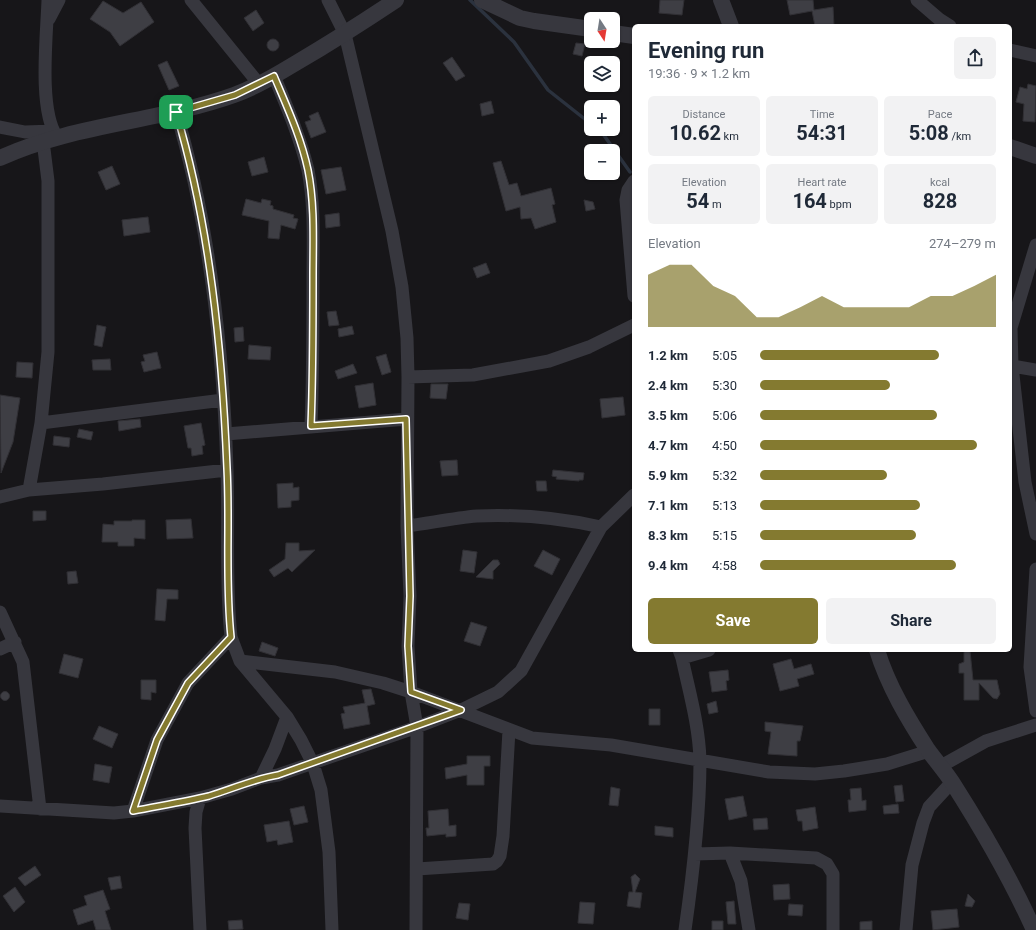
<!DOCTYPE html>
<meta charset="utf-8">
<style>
body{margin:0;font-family:Roboto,sans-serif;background:#f2f2f3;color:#1f2937;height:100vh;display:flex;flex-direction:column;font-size:15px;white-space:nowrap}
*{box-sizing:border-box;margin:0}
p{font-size:13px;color:#747a83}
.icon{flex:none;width:22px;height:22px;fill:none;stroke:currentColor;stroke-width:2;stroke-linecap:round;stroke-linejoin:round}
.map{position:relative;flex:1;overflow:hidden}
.drawer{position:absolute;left:632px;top:24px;width:380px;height:628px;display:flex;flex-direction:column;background:#fff;border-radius:6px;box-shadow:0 1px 3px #0004}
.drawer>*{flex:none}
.needle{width:26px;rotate:168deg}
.tools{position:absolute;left:584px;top:12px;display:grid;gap:8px}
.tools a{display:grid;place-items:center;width:36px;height:36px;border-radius:6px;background:#fff;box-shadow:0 1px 3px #0004;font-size:20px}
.pin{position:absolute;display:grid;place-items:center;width:34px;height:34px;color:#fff;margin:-17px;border-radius:8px;box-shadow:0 2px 6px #0006}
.round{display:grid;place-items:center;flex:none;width:42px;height:42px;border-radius:6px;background:#f2f2f3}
.headline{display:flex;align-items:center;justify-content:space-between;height:68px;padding:0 16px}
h1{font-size:22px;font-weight:700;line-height:30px}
.figures{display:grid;grid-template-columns:repeat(3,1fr);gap:6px;height:68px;padding:4px 16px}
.figures div{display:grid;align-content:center;border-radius:6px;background:#f2f2f3;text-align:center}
.figures b{font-size:20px;font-weight:700}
.figures small{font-size:11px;font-weight:400}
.figures p{font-size:11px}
.chart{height:112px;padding:8px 16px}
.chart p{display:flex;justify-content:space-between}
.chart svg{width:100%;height:72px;margin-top:4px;fill:#847a30;opacity:.7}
.primary-button{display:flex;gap:8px;margin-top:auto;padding:8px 16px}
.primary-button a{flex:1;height:46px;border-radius:6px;background:#847a30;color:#fff;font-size:16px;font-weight:700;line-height:46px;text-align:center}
.primary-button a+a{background:#f2f2f3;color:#1f2937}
ul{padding:0 16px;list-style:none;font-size:13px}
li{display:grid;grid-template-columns:64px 48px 1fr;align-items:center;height:30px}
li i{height:10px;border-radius:5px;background:#847a30}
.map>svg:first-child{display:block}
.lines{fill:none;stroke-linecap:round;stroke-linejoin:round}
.stream{stroke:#2b323e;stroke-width:3.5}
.building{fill:#3e3e44;stroke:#313035}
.minor{stroke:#37373e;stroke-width:13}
.tertiary{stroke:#37373e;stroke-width:16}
.route-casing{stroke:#fff;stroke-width:8}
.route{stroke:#847a30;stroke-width:5}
</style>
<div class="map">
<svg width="1036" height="930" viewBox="0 0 1036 930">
<rect width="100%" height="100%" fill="#171619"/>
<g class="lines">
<path class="stream" d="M470 0 514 42 548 90 591 124
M597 129 603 134 630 172"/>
</g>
<path class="building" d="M660 0H684L682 15 659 13Z
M787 0H813L814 10 833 7 834 26H815L812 11 790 15Z
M103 1 123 13 141 2 154 22 120 46 110 32 90 19Z
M256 10 264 23 253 31 244 18Z
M267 45a6 6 0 1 1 12 0a6 6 0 1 1-12 0Z
M576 43 585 44 582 56 573 54Z
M452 57 465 76 456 81 443 63Z
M167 61 179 86 169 90 158 65Z
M1028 84 1036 86 1035 122 1023 121 1024 104 1016 102 1020 87 1027 89Z
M491 101 494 113 482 116 480 104Z
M318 112 326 132 311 138 305 122 311 120 309 116Z
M264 157 268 172 252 176 248 162Z
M501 161 509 185 517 183 521 196 551 188 555 204 552 205 556 222 535 229 531 218 521 219 520 207 506 211 493 163Z
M112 166 120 184 106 190 98 172Z
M341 167 346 190 326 194 321 170Z
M246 199 261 203 262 199 271 201 270 205 273 206V209L294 215 293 218 298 219 295 229 281 225 279 239 268 238 269 221 242 215Z
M584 200 593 202 595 209 586 211Z
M339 213 340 226 326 228 325 215Z
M148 217 150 232 124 236 122 220Z
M486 263 490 273 477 278 473 268Z
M336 311 339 325 329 326 327 312Z
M97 325 106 327 102 347 94 345Z
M352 326 354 334 339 337 338 329Z
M243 327 244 341 235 342 234 328Z
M249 345 271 347 270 360 248 359Z
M157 352 161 368 144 372 141 362 145 361 143 355Z
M386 354 391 372 382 375 376 357Z
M110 359 111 370H93L92 360Z
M17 362 33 363 32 378 16 377Z
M353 364 357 373 338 379 335 371Z
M373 383 376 405 359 408 355 386Z
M431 384H448L446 399 430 398Z
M0 395 20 398 13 442 1 473Z
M623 397 625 415 602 418 600 399Z
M140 419 141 427 119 431 118 421Z
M201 423 205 445 202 446 203 454 192 456 191 448H188L184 426Z
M79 429 93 432 91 440 77 437Z
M54 436 70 438 69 447 53 445Z
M457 460 458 475 442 476 440 461Z
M553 470 584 473 583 480H579V481L556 479 557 477 552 476Z
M536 481H546L547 491H537Z
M293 483V488L299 487V500L291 501V507L278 508 277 484Z
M33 511H46V520L33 521Z
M191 519 193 538 167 539 166 520Z
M132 520H145V539L134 538V546H118V542H102L103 524 114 525V521H132Z
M286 543H299V551L315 550 292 572 288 568 274 577 269 570 285 559Z
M463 550 477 552 474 573 460 571Z
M543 550 560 559 552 575 534 566Z
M493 560H498L500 564 493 571V579L476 577Z
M76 571 78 583 68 584 67 572Z
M157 589 178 590V599H167L165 621 155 620Z
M471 622 487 627 480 646 464 641Z
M262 642 278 648 275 656 259 651Z
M964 651H970L973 680H997L1000 694 997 699 993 698 979 683V700H964V673H959V664L964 662Z
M64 654 83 659 78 678 59 673Z
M791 659 794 669 811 664 814 674 797 679 799 686 780 691 773 664Z
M728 670 729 680 726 681 727 690 712 692 709 672Z
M141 680H156V693L151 692V700L141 699Z
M371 689 375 704 367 706 370 724 344 729 341 714 345 713 343 707 365 703 362 690Z
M0.5 696a4.5 4.5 0 1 1 9 0a4.5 4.5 0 1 1-9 0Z
M716 701 718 712 709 714 707 704Z
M649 709H660V725H649Z
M765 722 803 726 800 741H797V756L768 754 771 732 765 731Z
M99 726 118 734 112 748 93 739Z
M467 756H490V766H484V785H467V775L446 779 445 768 467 764Z
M95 764 112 767 109 783 93 780Z
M902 785 904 801 896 802 894 786Z
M611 787 620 789 618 806 609 805Z
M861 788 862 801 866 800V810L849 812 848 800H851L850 789Z
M743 796 747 816 729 820 725 799Z
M898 804 899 813 884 814 883 806Z
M304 806 308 822 294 825 290 809Z
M815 807 818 828 803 831 802 821H798L796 810Z
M448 809 449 826 456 825V836L446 837V834L427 836 426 828H429L428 811Z
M767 818 768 829 754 830 753 819Z
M289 821 293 842 278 845 277 840 267 842 264 825Z
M655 826 673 828V837L655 835Z
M35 866 41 875 25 886 18 878Z
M635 874 640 879 635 892 642 893 640 908 627 906 629 892H633L631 877Z
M120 876 122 888 111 890 108 878Z
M789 884 790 899 774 900 773 885Z
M15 887 25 902 14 912 3 896Z
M103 890 110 909 105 911 111 930H96L93 920 78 925 73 910 87 905 84 896Z
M968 894 975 901 972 907 965 906Z
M734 901 736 924H728L726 902Z
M580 902 595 903 593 924 578 923Z
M459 903 470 904 468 920 456 918Z
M789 904 803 905 802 916 788 915Z
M957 909 959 927 933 930 931 911Z
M242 920 243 929 229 930 228 921Z
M712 921H723V930H712Z
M872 921V930H860V922Z"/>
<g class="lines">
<path class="minor" d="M48 0C47 33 38 110 57 137
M191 0 259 84
M328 0 345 34 392 231 402 287 407 338 408 377 407 526 410 596 408 646 411 692 532 738 611 745 769 772 815 774 844 771 887 764 929 751
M917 0 939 19 950 26
M49 19 59 0
M1010 50 1036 56
M274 76C287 107 300 137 308 170 315 206 313 244 313 280 313 328 313 377 311 426
M176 112C210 225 223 350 227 468 229 524 225 581 231 637L240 661 287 717 301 740 313 764 321 790 329 852 332 930
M0 127 25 132 53 131
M43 141 48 181V352L41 423 29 490 103 484 227 470
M634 181 628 190 626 200 634 296
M1036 245 1011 328 1012 366 1025 482 1036 534
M1012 366 1036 370
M408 377 473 375 549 361 589 347 634 325
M41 423 223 400
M226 434 407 419
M0 497 29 490
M407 526C430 523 454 518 477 516 519 514 560 518 601 527
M1036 569 1030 667 1036 711
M0 612 23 662 40 809
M0 649 15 642
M679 650 682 658 709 650
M682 658C689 691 699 725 700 760 700 817 693 874 685 930
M240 661 335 672 383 683 411 692 417 727 416 930
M941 766 986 741 1036 725
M261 778 275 749 287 717
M0 806 114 813 133 811 200 798 232 789 261 778 278 775 417 727 461 710 498 692 521 671 601 527 634 495
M133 811 157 740 188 683 231 637
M730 853 741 881 749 930
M695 854 730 853 816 858 827 864 833 874V930
M417 869 493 864 497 861 500 856 503 836 509 730
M200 930 195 828 196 812 200 798
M906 930 912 865 923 823 929 807 952 782"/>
<path class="tertiary" d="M482 0 520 18 534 21 591 29
M721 0 731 26
M613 33 634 36
M1010 147 1036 156
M0 158C74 124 158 122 234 95 256 87 276 75 296 63 330 43 363 22 396 0
M877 650C888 686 908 719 928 750 936 761 944 770 952 782 982 829 1011 879 1034 930"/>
</g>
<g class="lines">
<defs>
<path id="route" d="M274 76C287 107 301 137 308 170 315 205 313 242 313 277 313 326 313 376 311 426L406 419 410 596 408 646 411 692 461 710 278 775C254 779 232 789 209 796 184 802 158 806 133 811L157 740 188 683 231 637C225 581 230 524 227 468 222 349 210 226 176 112L235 95Z"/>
</defs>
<use href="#route" class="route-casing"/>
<use href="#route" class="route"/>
</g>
</svg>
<div class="tools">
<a><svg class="needle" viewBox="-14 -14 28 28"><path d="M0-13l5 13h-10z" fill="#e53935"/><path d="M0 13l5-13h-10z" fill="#747a83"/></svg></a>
<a><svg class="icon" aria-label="layers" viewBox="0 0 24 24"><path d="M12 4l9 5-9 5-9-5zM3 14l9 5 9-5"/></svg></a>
<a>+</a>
<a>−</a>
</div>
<div class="pin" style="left:176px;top:112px;background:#1e9e55"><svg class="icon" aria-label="arrive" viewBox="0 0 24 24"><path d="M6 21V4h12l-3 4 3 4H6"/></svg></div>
<section class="drawer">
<div class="headline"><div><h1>Evening run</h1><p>19:36 · 9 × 1.2 km</p></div><a class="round"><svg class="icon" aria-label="share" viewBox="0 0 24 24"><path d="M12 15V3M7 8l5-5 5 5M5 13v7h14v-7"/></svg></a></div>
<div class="figures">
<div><p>Distance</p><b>10.62<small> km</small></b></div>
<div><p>Time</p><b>54:31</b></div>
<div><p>Pace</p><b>5:08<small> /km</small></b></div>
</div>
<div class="figures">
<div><p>Elevation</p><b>54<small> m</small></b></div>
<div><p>Heart rate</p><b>164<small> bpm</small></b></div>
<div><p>kcal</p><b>828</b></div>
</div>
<div class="chart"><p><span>Elevation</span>274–279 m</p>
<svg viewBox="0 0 160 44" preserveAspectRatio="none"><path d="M0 44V12L10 6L20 6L30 19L40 25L50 38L60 38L70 32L80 25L90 32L100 32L110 32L120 32L130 25L140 25L150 19L160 12V44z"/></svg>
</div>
<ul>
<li><b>1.2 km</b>5:05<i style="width:76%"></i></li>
<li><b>2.4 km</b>5:30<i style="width:55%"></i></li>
<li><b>3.5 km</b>5:06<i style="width:75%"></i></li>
<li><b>4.7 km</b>4:50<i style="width:92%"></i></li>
<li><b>5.9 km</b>5:32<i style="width:54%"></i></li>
<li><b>7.1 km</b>5:13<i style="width:68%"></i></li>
<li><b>8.3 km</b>5:15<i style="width:66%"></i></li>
<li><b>9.4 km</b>4:58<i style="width:83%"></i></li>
</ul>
<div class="primary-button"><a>Save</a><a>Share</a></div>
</section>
</div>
